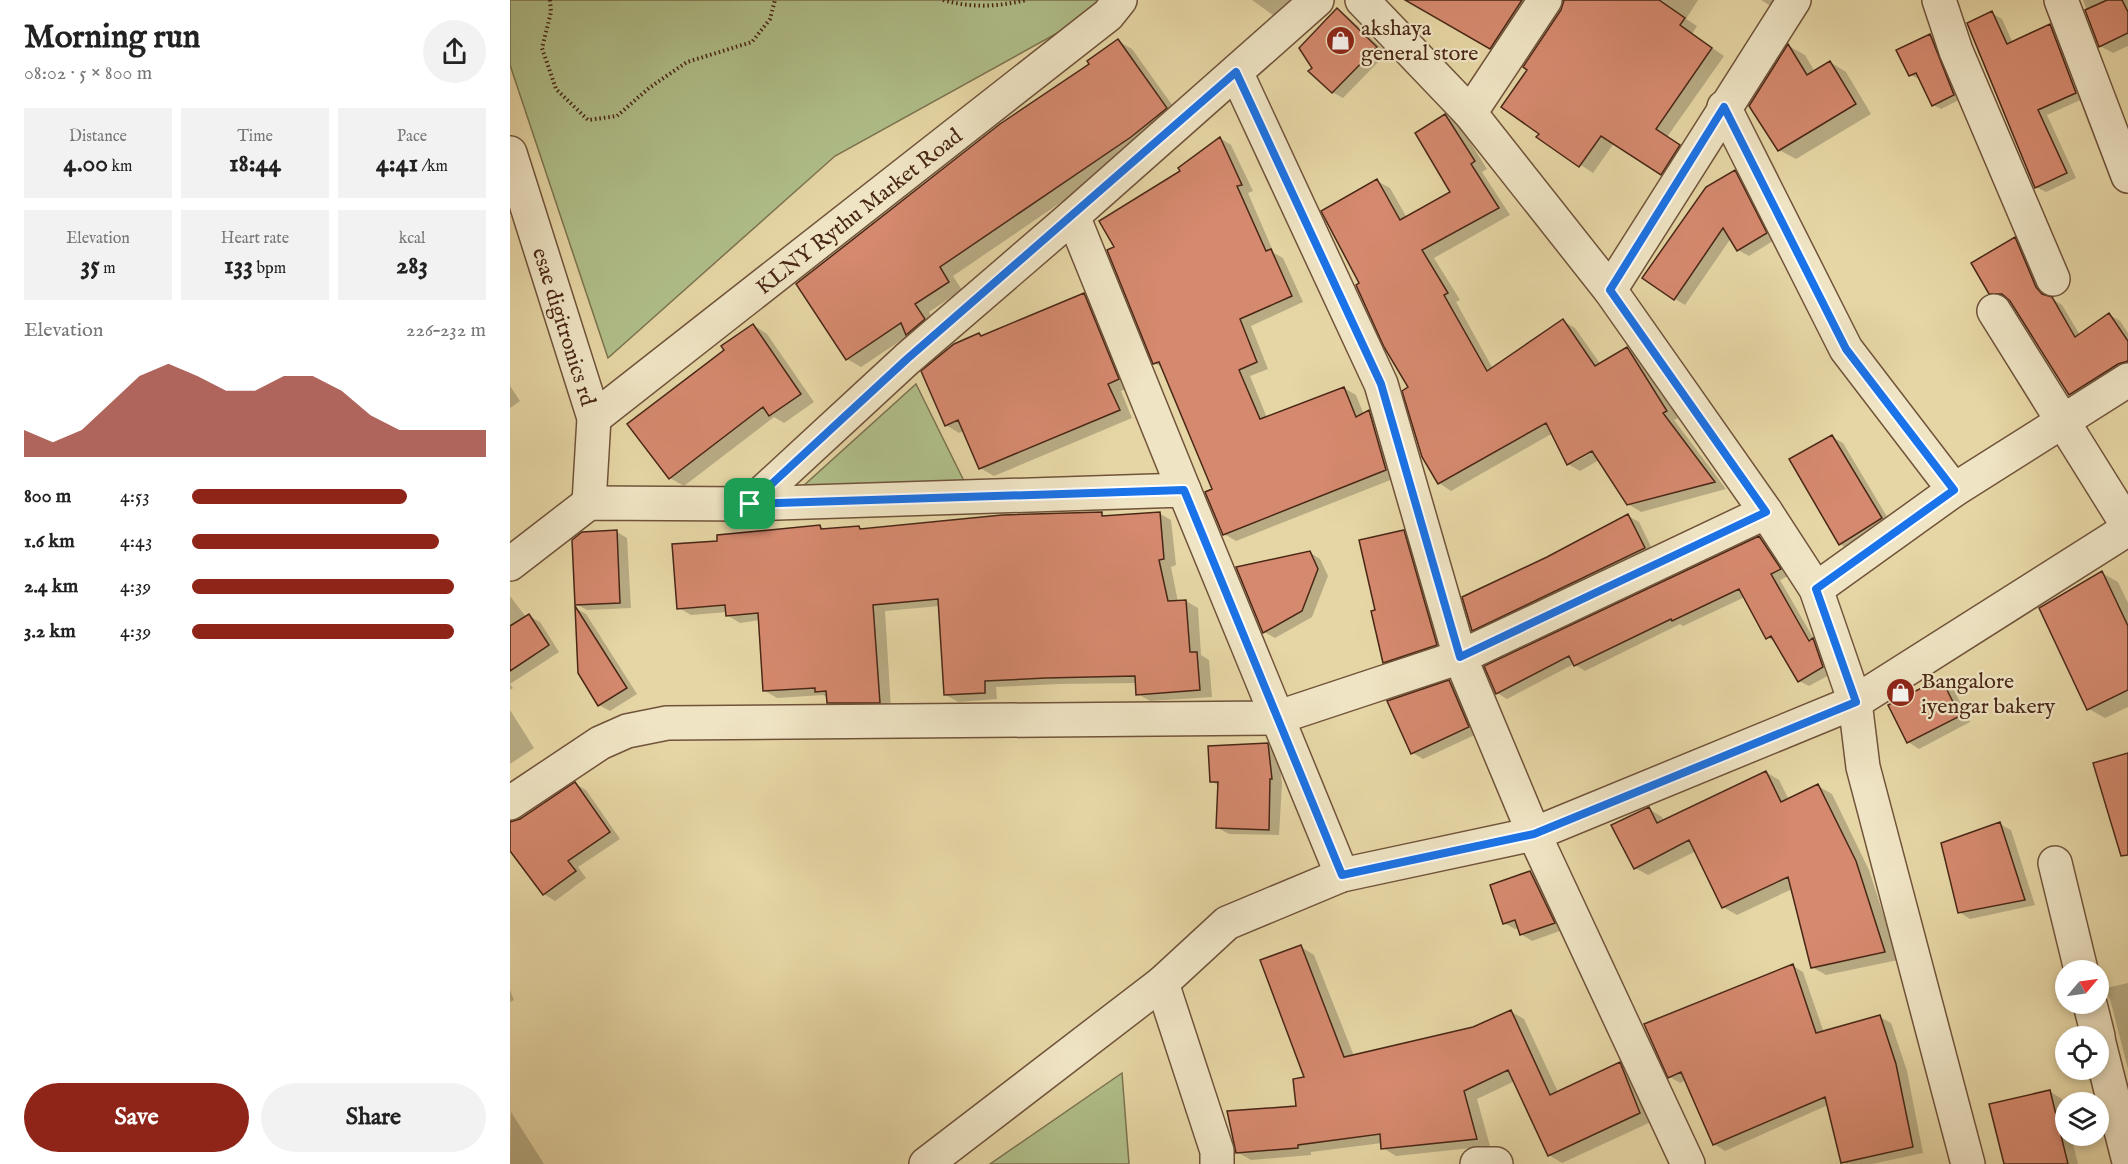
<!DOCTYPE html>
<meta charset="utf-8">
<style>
body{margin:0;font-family:"IM FELL English",serif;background:#f2f2f2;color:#222;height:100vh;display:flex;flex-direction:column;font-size:22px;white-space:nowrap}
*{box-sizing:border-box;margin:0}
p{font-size:20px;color:#767676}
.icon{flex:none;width:33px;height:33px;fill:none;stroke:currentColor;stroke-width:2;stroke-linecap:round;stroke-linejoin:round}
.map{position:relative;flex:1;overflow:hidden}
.drawer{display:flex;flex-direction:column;background:#fff;width:510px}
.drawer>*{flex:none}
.needle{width:39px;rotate:61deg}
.buttons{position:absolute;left:1545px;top:960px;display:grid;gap:12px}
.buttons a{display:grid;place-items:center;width:54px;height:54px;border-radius:50%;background:#fff;box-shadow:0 3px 9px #0003;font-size:30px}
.pin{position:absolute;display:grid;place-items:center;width:51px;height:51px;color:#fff;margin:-26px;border-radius:12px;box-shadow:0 3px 9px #0006}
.round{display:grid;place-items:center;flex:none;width:63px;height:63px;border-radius:32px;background:#f2f2f2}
.overview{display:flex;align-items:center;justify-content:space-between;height:102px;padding:0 24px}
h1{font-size:33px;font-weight:800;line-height:45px}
.figures{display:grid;grid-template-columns:repeat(3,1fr);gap:9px;height:102px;padding:6px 24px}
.figures div{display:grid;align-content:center;border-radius:0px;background:#f2f2f2;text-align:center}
.figures b{font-size:26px;font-weight:800}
.figures small{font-size:16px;font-weight:400}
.figures p{font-size:16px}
.chart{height:168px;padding:12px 24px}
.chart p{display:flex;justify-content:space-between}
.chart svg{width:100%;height:108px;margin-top:6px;fill:#8f2418;opacity:.7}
.cta{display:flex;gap:12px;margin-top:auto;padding:12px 24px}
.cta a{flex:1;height:69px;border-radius:36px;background:#8f2418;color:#fff;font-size:24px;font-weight:800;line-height:69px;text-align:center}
.cta a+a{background:#f2f2f2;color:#222}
ul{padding:0 24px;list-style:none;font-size:20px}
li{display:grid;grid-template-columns:96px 72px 1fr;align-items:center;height:45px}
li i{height:15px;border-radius:8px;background:#8f2418}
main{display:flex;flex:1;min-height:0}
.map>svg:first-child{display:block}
.green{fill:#b0bf8a;stroke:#7c7350;stroke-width:1.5}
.shadow{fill:#0003;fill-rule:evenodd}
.building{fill:#d5896e;stroke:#492716;stroke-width:1.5}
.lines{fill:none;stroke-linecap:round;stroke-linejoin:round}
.street-casing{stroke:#70533a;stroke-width:36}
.path{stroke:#492716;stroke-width:4;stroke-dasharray:1.5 3;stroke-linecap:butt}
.street{stroke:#efe4c4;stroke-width:33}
.route-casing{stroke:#fff;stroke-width:12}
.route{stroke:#1a73e8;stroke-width:8}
.labels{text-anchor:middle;stroke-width:4.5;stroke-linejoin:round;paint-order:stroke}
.poi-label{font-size:22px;fill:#492716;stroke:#efe4c4;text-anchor:start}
.street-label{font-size:22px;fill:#492716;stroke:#efe4c4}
</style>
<main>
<section class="drawer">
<div class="overview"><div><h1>Morning run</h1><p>08:02 · 5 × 800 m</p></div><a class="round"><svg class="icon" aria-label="share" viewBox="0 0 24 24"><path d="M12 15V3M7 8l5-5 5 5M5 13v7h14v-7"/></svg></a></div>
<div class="figures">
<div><p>Distance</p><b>4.00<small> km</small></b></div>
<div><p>Time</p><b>18:44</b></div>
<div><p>Pace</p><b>4:41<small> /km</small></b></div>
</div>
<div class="figures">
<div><p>Elevation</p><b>35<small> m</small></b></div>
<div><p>Heart rate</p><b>133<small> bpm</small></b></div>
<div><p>kcal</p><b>283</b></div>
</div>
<div class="chart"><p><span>Elevation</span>226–232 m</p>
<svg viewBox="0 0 160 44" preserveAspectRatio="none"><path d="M0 44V33L10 38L20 33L30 22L40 11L50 6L60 11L70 17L80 17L90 11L100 11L110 17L120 27L130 33L140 33L150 33L160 33V44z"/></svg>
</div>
<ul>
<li><b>800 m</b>4:53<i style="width:73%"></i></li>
<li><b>1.6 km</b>4:43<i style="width:84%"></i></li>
<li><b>2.4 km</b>4:39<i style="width:89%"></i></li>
<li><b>3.2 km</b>4:39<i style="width:89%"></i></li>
</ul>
<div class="cta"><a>Save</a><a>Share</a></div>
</section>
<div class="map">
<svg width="1618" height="1164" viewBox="0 0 1618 1164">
<rect width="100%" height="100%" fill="#e6d6a5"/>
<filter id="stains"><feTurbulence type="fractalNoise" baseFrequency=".00333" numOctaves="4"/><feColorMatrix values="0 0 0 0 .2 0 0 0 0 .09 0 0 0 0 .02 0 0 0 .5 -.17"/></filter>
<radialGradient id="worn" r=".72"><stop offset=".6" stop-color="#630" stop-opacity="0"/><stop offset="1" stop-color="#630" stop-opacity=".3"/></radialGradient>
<path class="green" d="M0 0H596L589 10 325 156 98 358 0 65Z
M406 384 456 485 291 488Z
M612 1073 619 1164H480Z"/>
<path class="shadow" d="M742 0H781L767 18Z
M932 0H1032L993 55 923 15Z
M1055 0H1188L1176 19 1187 26 1182 34 1214 56 1157 137 1182 153 1164 181 1104 143 1083 173 1028 137 1031 134 1019 69 1052 11Z
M1251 0H1280L1271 12Z
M1573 0H1618V46L1603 53 1590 46Z
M827 10 838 17 877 53 833 98 822 92 804 68Z
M1482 13 1492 19 1503 43 1540 26 1550 32 1575 98 1537 115 1566 178 1536 192 1526 187Z
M1420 35 1428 40 1451 99 1431 109 1423 105 1410 79 1400 75Z
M608 41 622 49 670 116 635 145 443 276 452 290 419 312 428 328 411 342 399 335 351 367 337 359 581 64Z
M1279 46 1295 55 1305 72 1320 62 1336 72 1361 114 1286 159 1269 150Z
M935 116 948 123 977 169 972 172 1000 215 924 258 950 300 946 302 983 369 1053 321 1065 328 1091 365 1117 349 1130 356 1168 418 1164 420 1216 489 1131 512 1118 504 1089 460 1070 471 1058 464 1043 433 941 491 929 483 900 388 851 284 867 181 880 188 897 218 943 192ZM1088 446 1089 449 1063 463V460Z
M710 138 721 145 743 191 738 193 764 253 773 258 793 302 741 326 758 369 740 376 757 418 834 388 846 395 854 415 859 412 871 419 888 477 726 541 714 534 704 490 653 368 645 363 606 248 672 171Z
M1225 172 1235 178 1266 239 1239 256 1228 250 1221 238 1175 305 1165 299Z
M1505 239 1515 245 1536 295 1552 305 1570 335 1600 315 1610 321 1618 333V370L1570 400 1560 394 1500 299H1491L1480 292Z
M574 295 587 303 621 387 611 391 622 418 484 476 470 468 454 431 449 433 436 425 469 334 474 337Z
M243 325 257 334 304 402 274 423 264 417 174 486 160 478 216 350Z
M0 386 10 401 0 408Z
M1322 437 1333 443 1382 525 1340 551 1330 544Z
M649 513 661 520 666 565 661 567 668 602 676 601 688 608 691 655 699 660 702 697 640 701 628 694 627 683 549 684 486 687 487 699 448 702 436 695 430 606 375 611 381 709H331L319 702 318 698 313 695 267 698 255 691 250 620 230 623 217 615V612L181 615 169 608 209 542 310 526 316 530 349 527 354 530 591 514 596 517Z
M1118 516 1129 522 1145 555 974 636 963 630 1038 558Z
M107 532 117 538 121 608 77 610 66 604Z
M894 532 904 538 937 651 885 668 874 662Z
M1249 538 1259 544 1280 575 1270 580 1305 641 1313 646 1323 673 1299 686 1289 681 1268 643 1257 637 1235 597 1173 626 1170 624 1075 671 1064 664 997 699 987 693Z
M799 552 810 559 818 576 802 617 765 638 754 632Z
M1592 573 1608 582 1618 603V707L1595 718 1579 709Z
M0 596 16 617 19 616 30 622 49 652 0 684 3 688 0 690Z
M67 609 76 614 127 694 100 711 89 705Z
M1431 679 1442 686 1460 722 1409 749 1398 742Z
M939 682 950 688 969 733 913 759 903 753Z
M0 710 24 748 0 764Z
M757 745 768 751 772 784 769 835 719 834 708 828 709 786 701 781Z
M1256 772 1269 780 1279 800 1308 786 1322 794 1359 870 1388 960 1316 975 1302 967 1282 889 1227 915 1213 907 1186 851 1138 875 1125 868 1139 809 1152 817 1154 821Z
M65 784 76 790 110 839 68 867 76 878 45 901 34 894 0 848V822L11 820Z
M1490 824 1501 830 1525 905 1460 919 1449 912Z
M1020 872 1031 879 1055 929 1022 941 1011 934 1009 928 1005 929 994 923Z
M791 947 804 955 844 1056 963 1029 1000 1011 1014 1019 1048 1092 1110 1064 1123 1071 1143 1121 1052 1163 1039 1155 1005 1081 967 1099 980 1146 886 1156 873 1148 872 1143 801 1152V1155L741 1160 727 1152 788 1107 796 1079Z
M1283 966 1293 972 1314 1033 1370 1017 1381 1023 1397 1071 1413 1153 1362 1164H1336L1332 1162 1318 1105 1215 1151 1204 1144 1176 1080 1170 1083 1160 1077Z
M1618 983V1069L1600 999 1592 989Z
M0 990 4 1000 0 1002Z
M1539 1091 1552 1099 1556 1113V1136H1561L1568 1164H1495Z
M1 1112 34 1164H0Z"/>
<path class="building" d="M895 0H1012L980 49Z
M1054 0H1149L1175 18 1170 25 1202 48 1146 129 1170 145 1151 175 1091 136 1069 167 1026 137 1029 134 991 107 1017 70 1013 67 1051 10Z
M1597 0H1612L1618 12V33L1589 47 1575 10Z
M827 8 867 47 822 93 798 71 802 68 789 48Z
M1482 11 1497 44 1540 24 1566 93 1528 110 1557 173 1525 188 1457 23Z
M1420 34 1444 95 1422 106 1406 73 1399 76 1386 50Z
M608 39 657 108 621 137 430 267 439 282 405 304 415 319 396 335 391 323 336 360 286 284 490 124 579 64 577 61Z
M1278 44 1297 75 1320 61 1346 104 1268 151 1239 106Z
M935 114 965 161 961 164 989 208 912 250 938 293 934 295 977 371 1053 319 1085 366 1117 347 1157 411 1153 413 1205 482 1117 505 1082 451 1057 465 1036 423 928 484 912 457 892 391 898 387 874 347 846 285 849 283 811 211 867 179 890 220 940 192 905 133Z
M710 137 732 185 727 186 756 251 761 249 782 296 730 319 747 362 729 370 750 419 834 387 846 417 859 410 876 470 713 535 695 492 702 489 649 362 643 364 597 250 604 247 589 221 670 171 668 168Z
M1225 170 1257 233 1227 251 1213 228 1164 300 1132 278 1196 187Z
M1505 237 1526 287 1532 294 1542 297 1565 337 1599 313 1618 341V361L1608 364 1559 395 1500 301 1492 294H1479L1461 263Z
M574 293 609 379 598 384 610 410 469 469 448 420 435 426 411 371 444 344 469 333 471 336Z
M243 324 291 394 259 416 253 407 159 479 117 424 214 350 211 346Z
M1322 435 1372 518 1329 545 1279 459Z
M592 512V516L650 512 654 559 649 560 658 601 676 600 680 652H687L690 690 626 695 625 676 536 678 475 681V693L434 695 428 599 363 605 370 703H317L316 691 305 692V688L253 691 248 613 216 616 215 605 167 609 162 544 207 541V535L310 525 311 529 349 526 350 529 492 515Z
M1118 514 1135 548 962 631 952 597 1037 557Z
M107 530 110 603 65 605 62 540 72 532Z
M894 530 927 645 873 663 861 611 865 610 849 540Z
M1249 536 1271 569 1261 574 1299 641 1303 638 1313 667 1288 682 1261 636 1256 639 1229 589 1162 621 1161 619 1064 666 1059 656 986 694 974 666Z
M800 551 808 569 792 611 753 633 726 567Z
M1592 571 1618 626V690L1577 710 1529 608Z
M65 606 117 688 88 706 68 673Z
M19 614 39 645 0 671V626Z
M1431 678 1450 716 1397 743 1378 705Z
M939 680 959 727 901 754 877 701Z
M758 743 762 779H760L759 830 706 828 708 782H700L698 746Z
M1618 753V855L1611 856 1583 763Z
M1256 771 1271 802 1308 784 1346 861 1375 952 1301 968 1278 877 1212 908 1179 840 1124 869 1101 825 1139 807 1147 823Z
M65 782 100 832 58 861 66 871 33 895 0 851V822L10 819Z
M1490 822 1515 900 1448 913 1431 843Z
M1020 871 1045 923 1010 935 1005 920 993 924 980 885Z
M791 945 834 1057 963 1027 1001 1010 1040 1095 1110 1062 1130 1113 1038 1156 998 1070 954 1091 967 1139 871 1149 870 1134 788 1145V1148L726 1153 717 1111 786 1106 783 1079 794 1077 750 960Z
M1283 964 1306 1033 1370 1015 1386 1064 1403 1147 1331 1163 1315 1097 1203 1145 1171 1072 1158 1078 1134 1024Z
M1540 1090 1558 1164H1494L1479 1104Z"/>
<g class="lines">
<defs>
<g id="street">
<path d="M852 0 960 113 1100 290 1256 512 1306 589 1345 702 1353 767 1458 1164"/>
<path d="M1429 0 1446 51 1543 279"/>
<path d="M1551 0 1618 176"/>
<path d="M726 72 871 384 950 657 1024 834 1178 1164"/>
<path d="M1214 107 1336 349 1444 490"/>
<path d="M960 113 1035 0"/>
<path id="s1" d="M0 153 84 418 79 503"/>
<path d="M563 216 674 490"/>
<path d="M1100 290 1284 0"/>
<path d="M1484 311 1618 526"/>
<path id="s2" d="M84 418 598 15 610 0"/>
<path d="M240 504 397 359 563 216 807 0"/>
<path d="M0 564 79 503 240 504 674 490 832 875"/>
<path d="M1306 589 1444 490 1618 380"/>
<path d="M0 803 90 743 117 731 157 723 766 718 950 657 1256 512"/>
<path d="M1545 863 1571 970"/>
<path d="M652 983 707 1151V1164"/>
<path d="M1580 1004 1588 1036"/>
<path d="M1588 1039 1618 1158"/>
<path d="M416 1164 652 983 717 923 832 875 1024 834 1345 702 1618 529"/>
<path d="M967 1164H986"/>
</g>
</defs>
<use href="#street" class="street-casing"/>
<path class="path" d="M40 0 41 12 32 48 46 89 78 120 107 116 139 88 177 62 242 42 260 19 265 0
M433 0C461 8 487 7 516 0"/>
<use href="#street" class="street"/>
</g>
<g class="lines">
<defs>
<path id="route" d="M726 72 871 384 950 657 1256 512 1100 290 1214 107 1336 349 1444 490 1306 589 1346 702 1024 834 832 875 674 490 240 504 397 359Z"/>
</defs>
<use href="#route" class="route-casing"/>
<use href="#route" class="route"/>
</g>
<defs>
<symbol id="shop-disc" viewBox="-11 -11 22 22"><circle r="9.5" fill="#8f2418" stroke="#efe4c4"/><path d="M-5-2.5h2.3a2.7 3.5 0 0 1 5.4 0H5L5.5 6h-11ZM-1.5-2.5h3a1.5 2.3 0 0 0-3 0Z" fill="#fff"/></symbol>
</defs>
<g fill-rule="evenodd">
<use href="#shop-disc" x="814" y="24" width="33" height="33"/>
<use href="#shop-disc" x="1374" y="676" width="33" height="33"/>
</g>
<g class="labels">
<g class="poi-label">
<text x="851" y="35">akshaya<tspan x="851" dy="25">general store</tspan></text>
<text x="1411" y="688">Bangalore<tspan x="1411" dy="25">iyengar bakery</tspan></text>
</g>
<g class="street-label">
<text dy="8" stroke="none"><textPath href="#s2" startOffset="336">KLNY Rythu Market Road</textPath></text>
<text dy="8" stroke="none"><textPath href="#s1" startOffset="182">esae digitronics rd</textPath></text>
</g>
</g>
<rect width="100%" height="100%" filter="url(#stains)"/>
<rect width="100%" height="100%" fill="url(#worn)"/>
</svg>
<div class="buttons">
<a><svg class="needle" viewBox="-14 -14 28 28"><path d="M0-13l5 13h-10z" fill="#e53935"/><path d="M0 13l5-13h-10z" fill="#767676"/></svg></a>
<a><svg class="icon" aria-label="locate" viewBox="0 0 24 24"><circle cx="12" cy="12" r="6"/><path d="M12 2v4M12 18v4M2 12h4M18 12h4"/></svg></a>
<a><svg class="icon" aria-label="layers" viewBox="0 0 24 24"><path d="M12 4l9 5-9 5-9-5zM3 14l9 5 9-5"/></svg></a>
</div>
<div class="pin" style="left:240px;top:504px;background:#1e9e55"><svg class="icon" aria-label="arrive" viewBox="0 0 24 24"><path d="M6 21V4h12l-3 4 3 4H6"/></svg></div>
</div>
</main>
